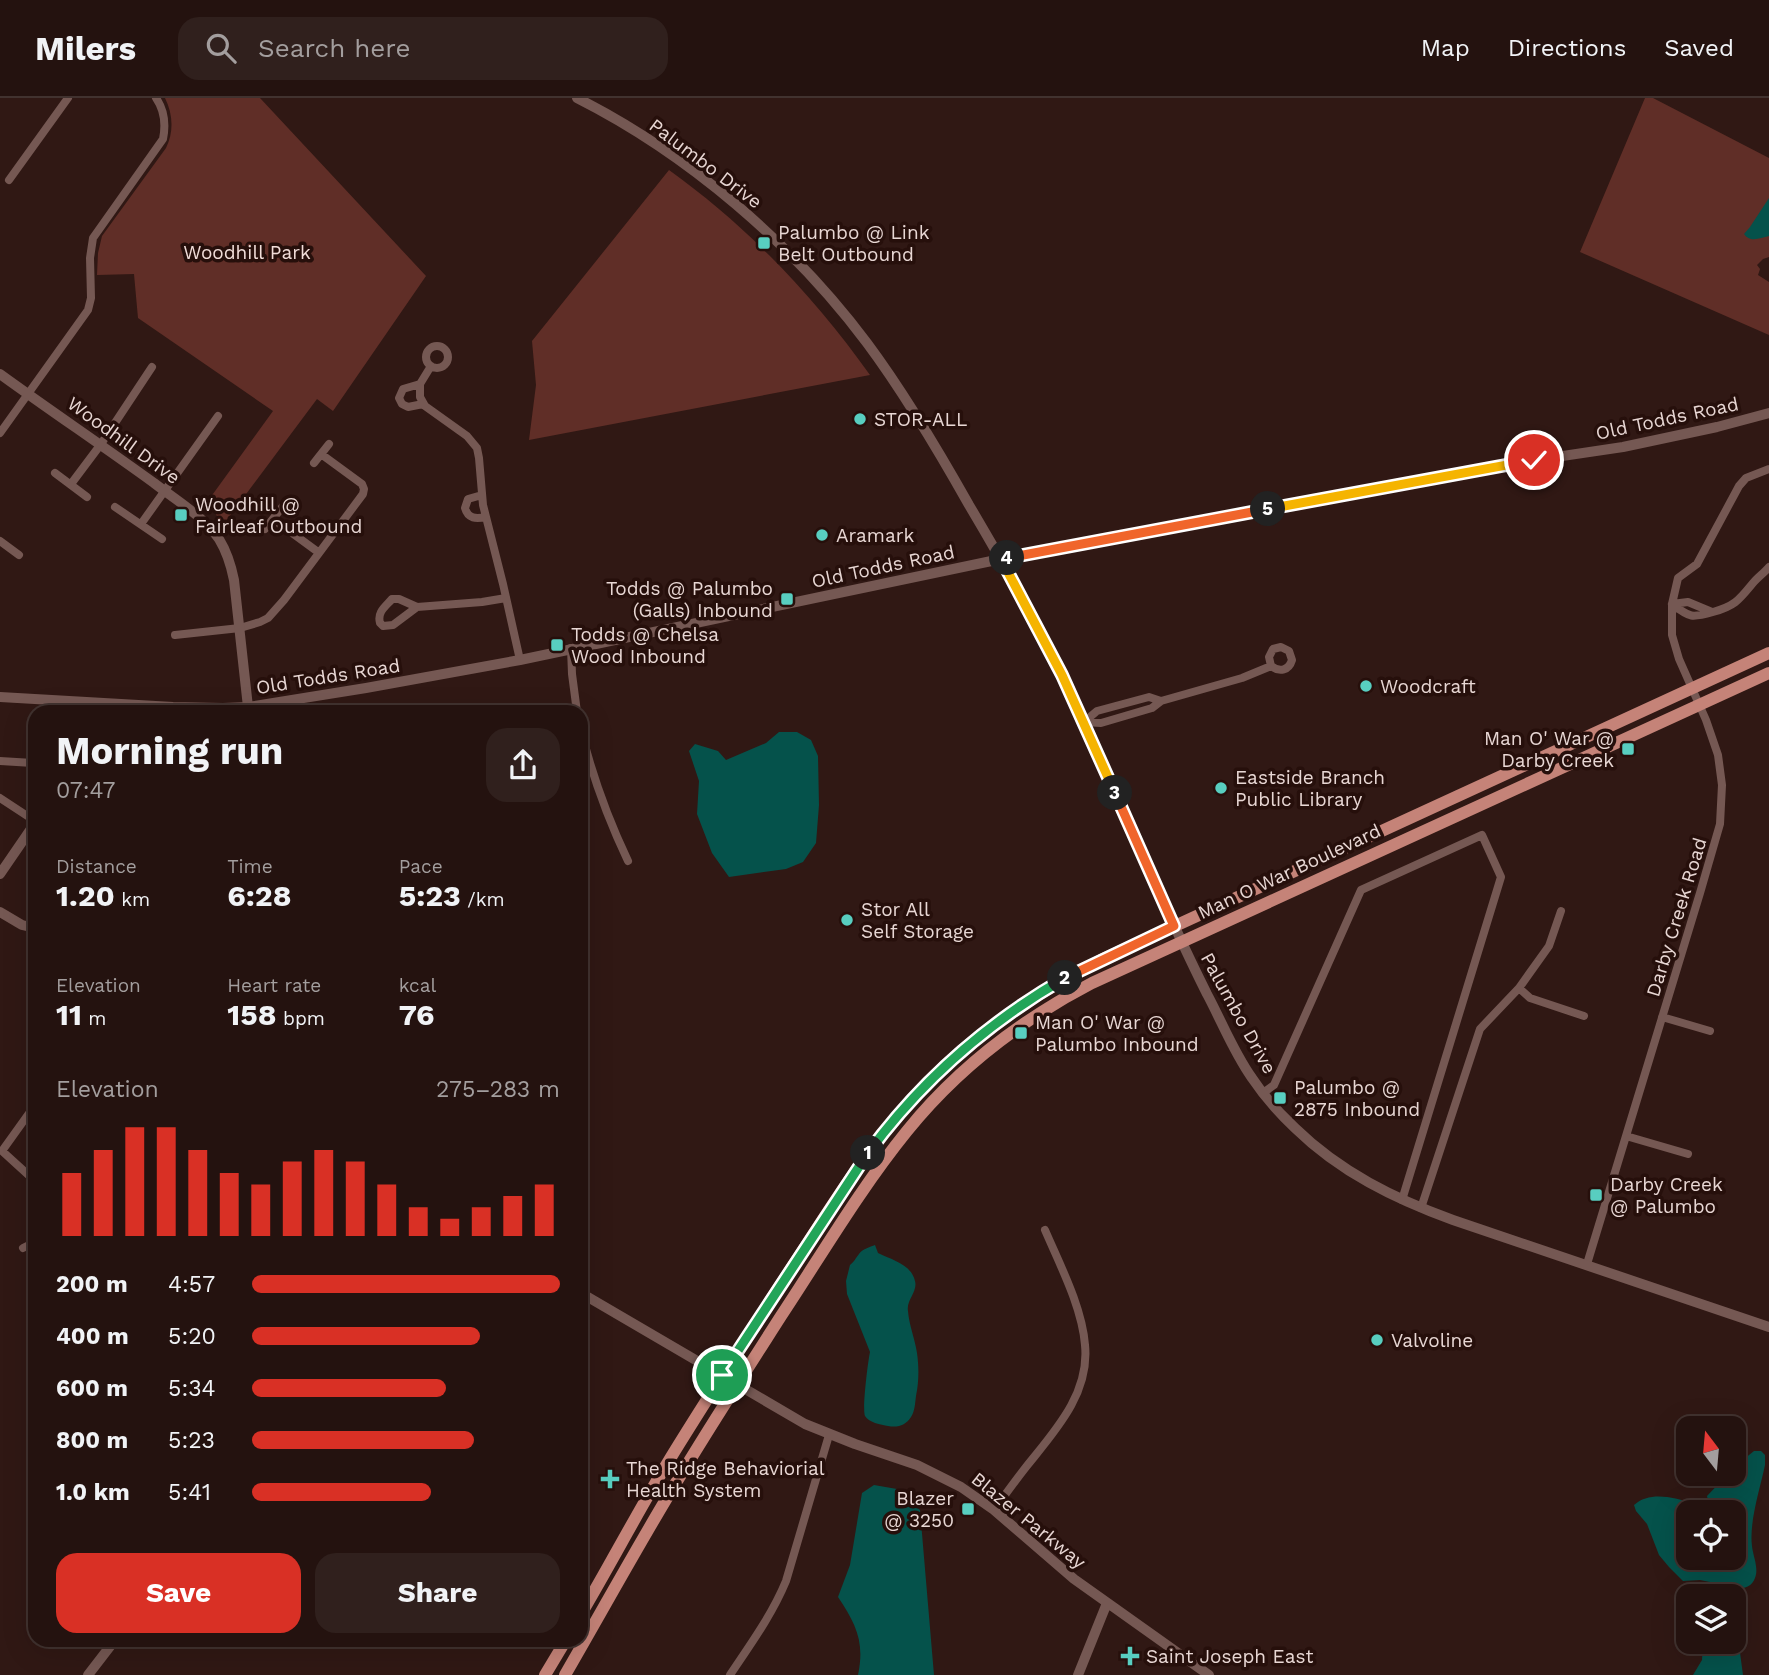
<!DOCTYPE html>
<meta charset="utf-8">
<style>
body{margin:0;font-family:"Work Sans",sans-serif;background:#30201d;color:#f1f3f6;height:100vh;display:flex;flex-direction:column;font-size:26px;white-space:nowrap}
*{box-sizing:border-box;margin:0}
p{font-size:23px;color:#a39e9e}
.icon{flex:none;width:38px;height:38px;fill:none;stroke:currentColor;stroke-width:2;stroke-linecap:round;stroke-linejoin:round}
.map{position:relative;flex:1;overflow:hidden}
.sheet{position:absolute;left:28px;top:607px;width:560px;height:942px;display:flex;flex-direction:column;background:#24120f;border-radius:21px;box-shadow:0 7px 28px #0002,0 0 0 2px #41322f}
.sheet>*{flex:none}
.needle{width:46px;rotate:344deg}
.controls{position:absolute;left:1676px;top:1318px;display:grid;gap:14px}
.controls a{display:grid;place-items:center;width:70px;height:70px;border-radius:14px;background:#24120f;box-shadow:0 7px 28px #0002,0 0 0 2px #41322f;font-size:35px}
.pin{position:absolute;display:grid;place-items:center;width:60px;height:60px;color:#fff;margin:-30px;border:4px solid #fff;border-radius:50%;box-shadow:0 2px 7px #0007}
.km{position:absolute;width:35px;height:35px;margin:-18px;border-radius:50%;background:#222;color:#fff;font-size:19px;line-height:35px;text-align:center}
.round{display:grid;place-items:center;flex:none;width:74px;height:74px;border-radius:21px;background:#30201d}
.headline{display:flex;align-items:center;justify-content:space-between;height:119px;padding:0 28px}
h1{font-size:38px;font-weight:700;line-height:52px}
.metrics{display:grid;grid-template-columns:repeat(3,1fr);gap:10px;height:119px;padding:7px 28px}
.metrics div{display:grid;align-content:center}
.metrics b{font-size:30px;font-weight:700}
.metrics small{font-size:19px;font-weight:400}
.metrics p{font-size:19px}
.chart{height:196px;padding:14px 28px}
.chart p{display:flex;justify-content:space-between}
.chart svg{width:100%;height:126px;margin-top:7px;stroke:#d93025;stroke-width:6}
.button{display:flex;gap:14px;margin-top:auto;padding:14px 28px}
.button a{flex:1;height:80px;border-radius:21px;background:#d93025;color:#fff;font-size:28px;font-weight:700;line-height:80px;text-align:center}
.button a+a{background:#30201d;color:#f1f3f6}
ul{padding:0 28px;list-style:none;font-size:23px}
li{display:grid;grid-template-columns:112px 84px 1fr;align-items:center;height:52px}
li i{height:18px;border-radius:9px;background:#d93025}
header{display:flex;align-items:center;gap:42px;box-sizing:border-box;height:98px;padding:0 35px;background:#24120f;border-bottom:2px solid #41322f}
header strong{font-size:33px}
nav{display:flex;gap:38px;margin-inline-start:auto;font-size:24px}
.search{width:490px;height:63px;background:#30201d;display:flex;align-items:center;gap:18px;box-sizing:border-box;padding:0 24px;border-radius:21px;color:#a39e9e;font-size:26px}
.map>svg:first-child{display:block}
.green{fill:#602e27}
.water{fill:#05524b}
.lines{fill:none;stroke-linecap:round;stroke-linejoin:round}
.minor{stroke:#755853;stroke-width:8}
.tertiary{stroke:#755853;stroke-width:10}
.secondary{stroke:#755853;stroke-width:10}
.primary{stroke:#c58378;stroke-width:12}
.split-1-casing{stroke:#fff;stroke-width:14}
.split-2-casing{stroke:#fff;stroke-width:14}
.split-3-casing{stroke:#fff;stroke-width:14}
.split-4-casing{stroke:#fff;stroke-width:14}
.split-5-casing{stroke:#fff;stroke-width:14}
.split-6-casing{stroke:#fff;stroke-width:14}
.split-1{stroke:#22a559;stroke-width:9}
.split-2{stroke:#22a559;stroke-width:9}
.split-3{stroke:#f0652b;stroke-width:9}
.split-4{stroke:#f5b400;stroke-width:9}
.split-5{stroke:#f0652b;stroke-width:9}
.split-6{stroke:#f5b400;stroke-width:9}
.poi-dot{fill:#58cec0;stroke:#260f0b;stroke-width:2.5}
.labels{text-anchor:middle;stroke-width:7;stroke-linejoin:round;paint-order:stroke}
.street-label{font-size:19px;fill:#e8d7d4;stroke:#260f0b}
.poi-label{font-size:19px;fill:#e8d7d4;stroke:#260f0b;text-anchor:start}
.park-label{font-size:19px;fill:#f1ddd9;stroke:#260f0b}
</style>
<header>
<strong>Milers</strong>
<div class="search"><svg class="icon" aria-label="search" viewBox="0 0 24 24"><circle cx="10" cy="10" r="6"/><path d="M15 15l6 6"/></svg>Search here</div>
<nav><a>Map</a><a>Directions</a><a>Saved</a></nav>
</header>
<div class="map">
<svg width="1769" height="1577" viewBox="0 0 1769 1577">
<rect width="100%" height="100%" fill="#301814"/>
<path class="green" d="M165 0H260L426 178 333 313 317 301 223 427 215 415 205 407 273 313 138 220 134 176 97 177 98 155 102 138 166 50C174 34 173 16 165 0Z
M1645 0H1653L1769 60V159L1763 161 1757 167 1760 171 1758 177 1769 184V237L1580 154Z
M669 72C747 128 814 198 870 277L529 342 536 287 532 243Z"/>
<path class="water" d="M1769 100V138C1760 140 1750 145 1744 136L1750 129Z
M779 634H797L811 642 818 658 819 707 816 745 803 764 786 771 729 779 712 755 697 716 699 683 689 653 695 646 718 653 726 662 766 645Z
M875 1147 878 1155C892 1162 911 1166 915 1183 918 1194 906 1202 908 1213 909 1227 915 1241 917 1255 919 1269 919 1284 916 1298 915 1305 915 1313 911 1319 906 1327 898 1330 888 1328 881 1327 868 1324 865 1318 862 1312 868 1263 870 1254L847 1196 846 1183 850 1167C855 1163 855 1161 859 1156 862 1151 870 1149 875 1147Z
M1754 1353H1761L1765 1357V1367C1760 1391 1749 1424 1752 1448 1753 1458 1759 1470 1755 1480 1750 1493 1737 1491 1727 1488L1724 1498H1707L1716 1497 1720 1486 1700 1482 1683 1483 1669 1469 1659 1457 1647 1426 1636 1413 1634 1407C1649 1393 1674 1399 1691 1405L1693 1414H1689V1460H1734V1414H1711L1707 1398 1728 1376H1734V1369Z
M874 1387 897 1391 920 1412 934 1577H858C865 1544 856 1526 838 1499L850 1467 862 1395Z
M1734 1510 1743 1577H1693L1702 1562 1703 1544H1734Z"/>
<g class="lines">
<path class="minor" d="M9 82 68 0
M426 259a11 11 0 1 1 22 0a11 11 0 1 1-22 0Z
M431 268 420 286V299L425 308 467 338 477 350 479 360 483 407 503 486 520 562
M420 286 403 291 399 300 402 306 408 309 423 306
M0 335 88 212 91 200 90 160 93 140 163 41C166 26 165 13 156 0
M314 365 329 346
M55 375 87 399
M71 386 101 346 152 269
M482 397 468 401 465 410C468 421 476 421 486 419
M115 409 162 441
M273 421 318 454
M141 426 218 318
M265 431 283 408
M0 443 19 457
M1672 506C1690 520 1692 520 1713 514 1735 508 1739 502 1753 485 1758 479 1764 475 1769 469
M1672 506 1688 504 1712 514
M417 509 393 527 383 528 380 525C377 514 385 509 392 501H399L417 509 482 504 506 500
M175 537 240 530 260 524 268 520 284 502 363 396 364 391 362 386 321 356
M571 550 572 576 577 614
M1084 624 1101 625 1152 610 1161 603 1242 580 1271 568C1280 575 1289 572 1292 562L1289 553 1281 549 1273 551 1269 559 1271 568
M1084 624 1097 613 1149 599 1161 603
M581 632C592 677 608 721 628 763
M0 663 33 665
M0 700 35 723
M1519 890 1530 900 1584 918
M1662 919 1710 933
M1263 995 1274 987 1361 792 1482 737 1501 779 1402 1102
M35 1007 2 1053 35 1083
M1626 1038 1688 1056
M1421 1110 1480 931 1519 890 1549 848 1561 813
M23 1150 35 1144
M1587 1166 1700 795 1720 726 1722 687 1718 657 1706 622 1679 561 1672 537V506L1678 480 1697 466 1739 388 1746 380 1769 371
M994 1412C1005 1397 1015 1383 1026 1369 1054 1334 1090 1296 1085 1247 1082 1209 1060 1167 1045 1132
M730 1577C750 1547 772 1517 786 1483L829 1337"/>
<path class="tertiary" d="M577 0C688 56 793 146 867 245 905 296 938 352 969 407 1003 464 1035 522 1064 581 1113 685 1155 793 1207 896 1222 924 1234 955 1252 980 1264 998 1279 1015 1295 1030 1340 1074 1395 1101 1453 1122L1769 1229
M0 276C51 313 103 348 154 385 176 402 203 418 219 441 227 454 231 467 234 482L248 609
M0 776 35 725
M0 814 22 827 35 830
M581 1195 805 1326 855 1346 917 1367 961 1389 994 1412 1074 1481 1209 1577
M88 1577 115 1542
M1078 1577 1107 1505"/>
<path class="secondary" d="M0 599 173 609 223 610 248 609 366 590 520 562 1001 461 1502 367 1623 349 1717 329 1769 315"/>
<path class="primary" d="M581 1516C610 1467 636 1417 665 1369 702 1308 741 1249 779 1189 818 1130 854 1069 900 1015 955 949 1025 900 1101 862L1769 555
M545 1577 566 1542
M565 1577C605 1508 643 1438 685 1370 716 1319 749 1268 781 1218 822 1156 860 1091 907 1033 957 971 1021 922 1092 885L1769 575"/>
</g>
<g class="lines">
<defs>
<path id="split-1" d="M722 1277 868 1055"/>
<path id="split-2" d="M868 1055C921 983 987 925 1065 880"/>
<path id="split-3" d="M1065 880 1174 828 1115 695"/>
<path id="split-4" d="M1007 460 1001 461 1062 577 1115 695"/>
<path id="split-5" d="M1007 460 1268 411"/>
<path id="split-6" d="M1268 411 1534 362"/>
</defs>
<use href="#split-1" class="split-1-casing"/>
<use href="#split-2" class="split-2-casing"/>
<use href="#split-3" class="split-3-casing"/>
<use href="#split-4" class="split-4-casing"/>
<use href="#split-5" class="split-5-casing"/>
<use href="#split-6" class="split-6-casing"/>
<use href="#split-1" class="split-1"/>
<use href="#split-2" class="split-2"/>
<use href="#split-3" class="split-3"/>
<use href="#split-4" class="split-4"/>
<use href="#split-5" class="split-5"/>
<use href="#split-6" class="split-6"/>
</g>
<g class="poi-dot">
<rect x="757" y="138" width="14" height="14" rx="3.5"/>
<circle cx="860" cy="321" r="7"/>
<rect x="174" y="410" width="14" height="14" rx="3.5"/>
<circle cx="822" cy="437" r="7"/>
<rect x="780" y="494" width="14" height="14" rx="3.5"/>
<rect x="550" y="540" width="14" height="14" rx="3.5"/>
<circle cx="1366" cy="588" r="7"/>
<rect x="1621" y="644" width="14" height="14" rx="3.5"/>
<circle cx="1221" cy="690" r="7"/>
<circle cx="847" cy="822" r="7"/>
<rect x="1014" y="928" width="14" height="14" rx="3.5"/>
<rect x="1273" y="993" width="14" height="14" rx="3.5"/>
<rect x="1589" y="1090" width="14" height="14" rx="3.5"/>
<circle cx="1377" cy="1242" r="7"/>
<path d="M606.5 1370.5h7v7h7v7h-7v7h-7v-7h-7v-7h7z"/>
<rect x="961" y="1404" width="14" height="14" rx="3.5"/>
<path d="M1126.5 1547.5h7v7h7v7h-7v7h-7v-7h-7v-7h7z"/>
</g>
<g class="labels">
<g class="street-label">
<text transform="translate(706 65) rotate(37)" y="7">Palumbo Drive</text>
<text transform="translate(1667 320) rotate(-12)" y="7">Old Todds Road</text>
<text transform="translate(124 342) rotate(36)" y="7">Woodhill Drive</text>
<text transform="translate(883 468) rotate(-12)" y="7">Old Todds Road</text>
<text transform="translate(328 578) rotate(-9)" y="7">Old Todds Road</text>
<text transform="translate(1289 773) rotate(-25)" y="7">Man O War Boulevard</text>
<text transform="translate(1676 819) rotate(-73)" y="7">Darby Creek Road</text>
<text transform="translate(1239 915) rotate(61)" y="7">Palumbo Drive</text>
<text transform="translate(1029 1422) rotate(39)" y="7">Blazer Parkway</text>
</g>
<g class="poi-label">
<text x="778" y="141">Palumbo @ Link<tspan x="778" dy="22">Belt Outbound</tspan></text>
<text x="874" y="328">STOR-ALL</text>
<text x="195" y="413">Woodhill @<tspan x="195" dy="22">Fairleaf Outbound</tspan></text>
<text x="836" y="444">Aramark</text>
<text x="773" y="497" text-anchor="end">Todds @ Palumbo<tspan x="773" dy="22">(Galls) Inbound</tspan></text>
<text x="571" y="543">Todds @ Chelsa<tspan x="571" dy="22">Wood Inbound</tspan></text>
<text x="1380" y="595">Woodcraft</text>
<text x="1614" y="647" text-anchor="end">Man O' War @<tspan x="1614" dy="22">Darby Creek</tspan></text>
<text x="1235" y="686">Eastside Branch<tspan x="1235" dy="22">Public Library</tspan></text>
<text x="861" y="818">Stor All<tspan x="861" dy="22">Self Storage</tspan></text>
<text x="1035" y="931">Man O' War @<tspan x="1035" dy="22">Palumbo Inbound</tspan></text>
<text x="1294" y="996">Palumbo @<tspan x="1294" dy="22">2875 Inbound</tspan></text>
<text x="1610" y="1093">Darby Creek<tspan x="1610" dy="22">@ Palumbo</tspan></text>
<text x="1391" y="1249">Valvoline</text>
<text x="626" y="1377">The Ridge Behaviorial<tspan x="626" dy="22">Health System</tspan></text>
<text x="954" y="1407" text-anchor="end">Blazer<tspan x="954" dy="22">@ 3250</tspan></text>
<text x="1146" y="1565">Saint Joseph East</text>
</g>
<g class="park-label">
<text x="247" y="161">Woodhill Park</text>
</g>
</g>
</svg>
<div class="controls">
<a><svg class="needle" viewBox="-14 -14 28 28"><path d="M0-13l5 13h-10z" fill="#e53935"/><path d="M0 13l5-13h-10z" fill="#a39e9e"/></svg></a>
<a><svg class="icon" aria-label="locate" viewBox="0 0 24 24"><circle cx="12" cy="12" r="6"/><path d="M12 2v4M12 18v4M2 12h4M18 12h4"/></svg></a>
<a><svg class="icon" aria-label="layers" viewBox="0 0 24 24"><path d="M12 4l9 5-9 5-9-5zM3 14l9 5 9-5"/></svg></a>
</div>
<div class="pin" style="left:722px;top:1277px;background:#1e9e55"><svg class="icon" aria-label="arrive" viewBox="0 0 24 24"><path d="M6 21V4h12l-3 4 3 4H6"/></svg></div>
<div class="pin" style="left:1534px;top:362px;background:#d93025"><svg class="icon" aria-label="check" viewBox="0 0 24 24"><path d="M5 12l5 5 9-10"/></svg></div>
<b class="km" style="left:868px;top:1055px">1</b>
<b class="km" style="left:1065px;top:880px">2</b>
<b class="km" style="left:1115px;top:695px">3</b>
<b class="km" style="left:1007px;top:460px">4</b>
<b class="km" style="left:1268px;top:411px">5</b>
<section class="sheet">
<div class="headline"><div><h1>Morning run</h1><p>07:47</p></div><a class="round"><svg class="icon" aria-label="share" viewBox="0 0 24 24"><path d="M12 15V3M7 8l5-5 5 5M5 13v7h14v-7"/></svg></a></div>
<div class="metrics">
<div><p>Distance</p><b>1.20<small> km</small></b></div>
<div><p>Time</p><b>6:28</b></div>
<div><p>Pace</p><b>5:23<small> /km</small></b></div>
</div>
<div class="metrics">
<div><p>Elevation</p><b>11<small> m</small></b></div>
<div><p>Heart rate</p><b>158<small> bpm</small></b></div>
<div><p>kcal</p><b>76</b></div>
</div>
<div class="chart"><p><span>Elevation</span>275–283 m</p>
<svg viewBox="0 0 160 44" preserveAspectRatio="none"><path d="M5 44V22M15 44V14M25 44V6M35 44V6M45 44V14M55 44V22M65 44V26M75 44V18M85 44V14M95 44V18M105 44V26M115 44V34M125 44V38M135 44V34M145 44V30M155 44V26"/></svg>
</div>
<ul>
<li><b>200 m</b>4:57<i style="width:100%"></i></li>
<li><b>400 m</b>5:20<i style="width:74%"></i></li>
<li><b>600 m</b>5:34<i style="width:63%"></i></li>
<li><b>800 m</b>5:23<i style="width:72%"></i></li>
<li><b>1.0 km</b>5:41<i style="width:58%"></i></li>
</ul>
<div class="button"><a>Save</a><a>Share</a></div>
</section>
</div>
